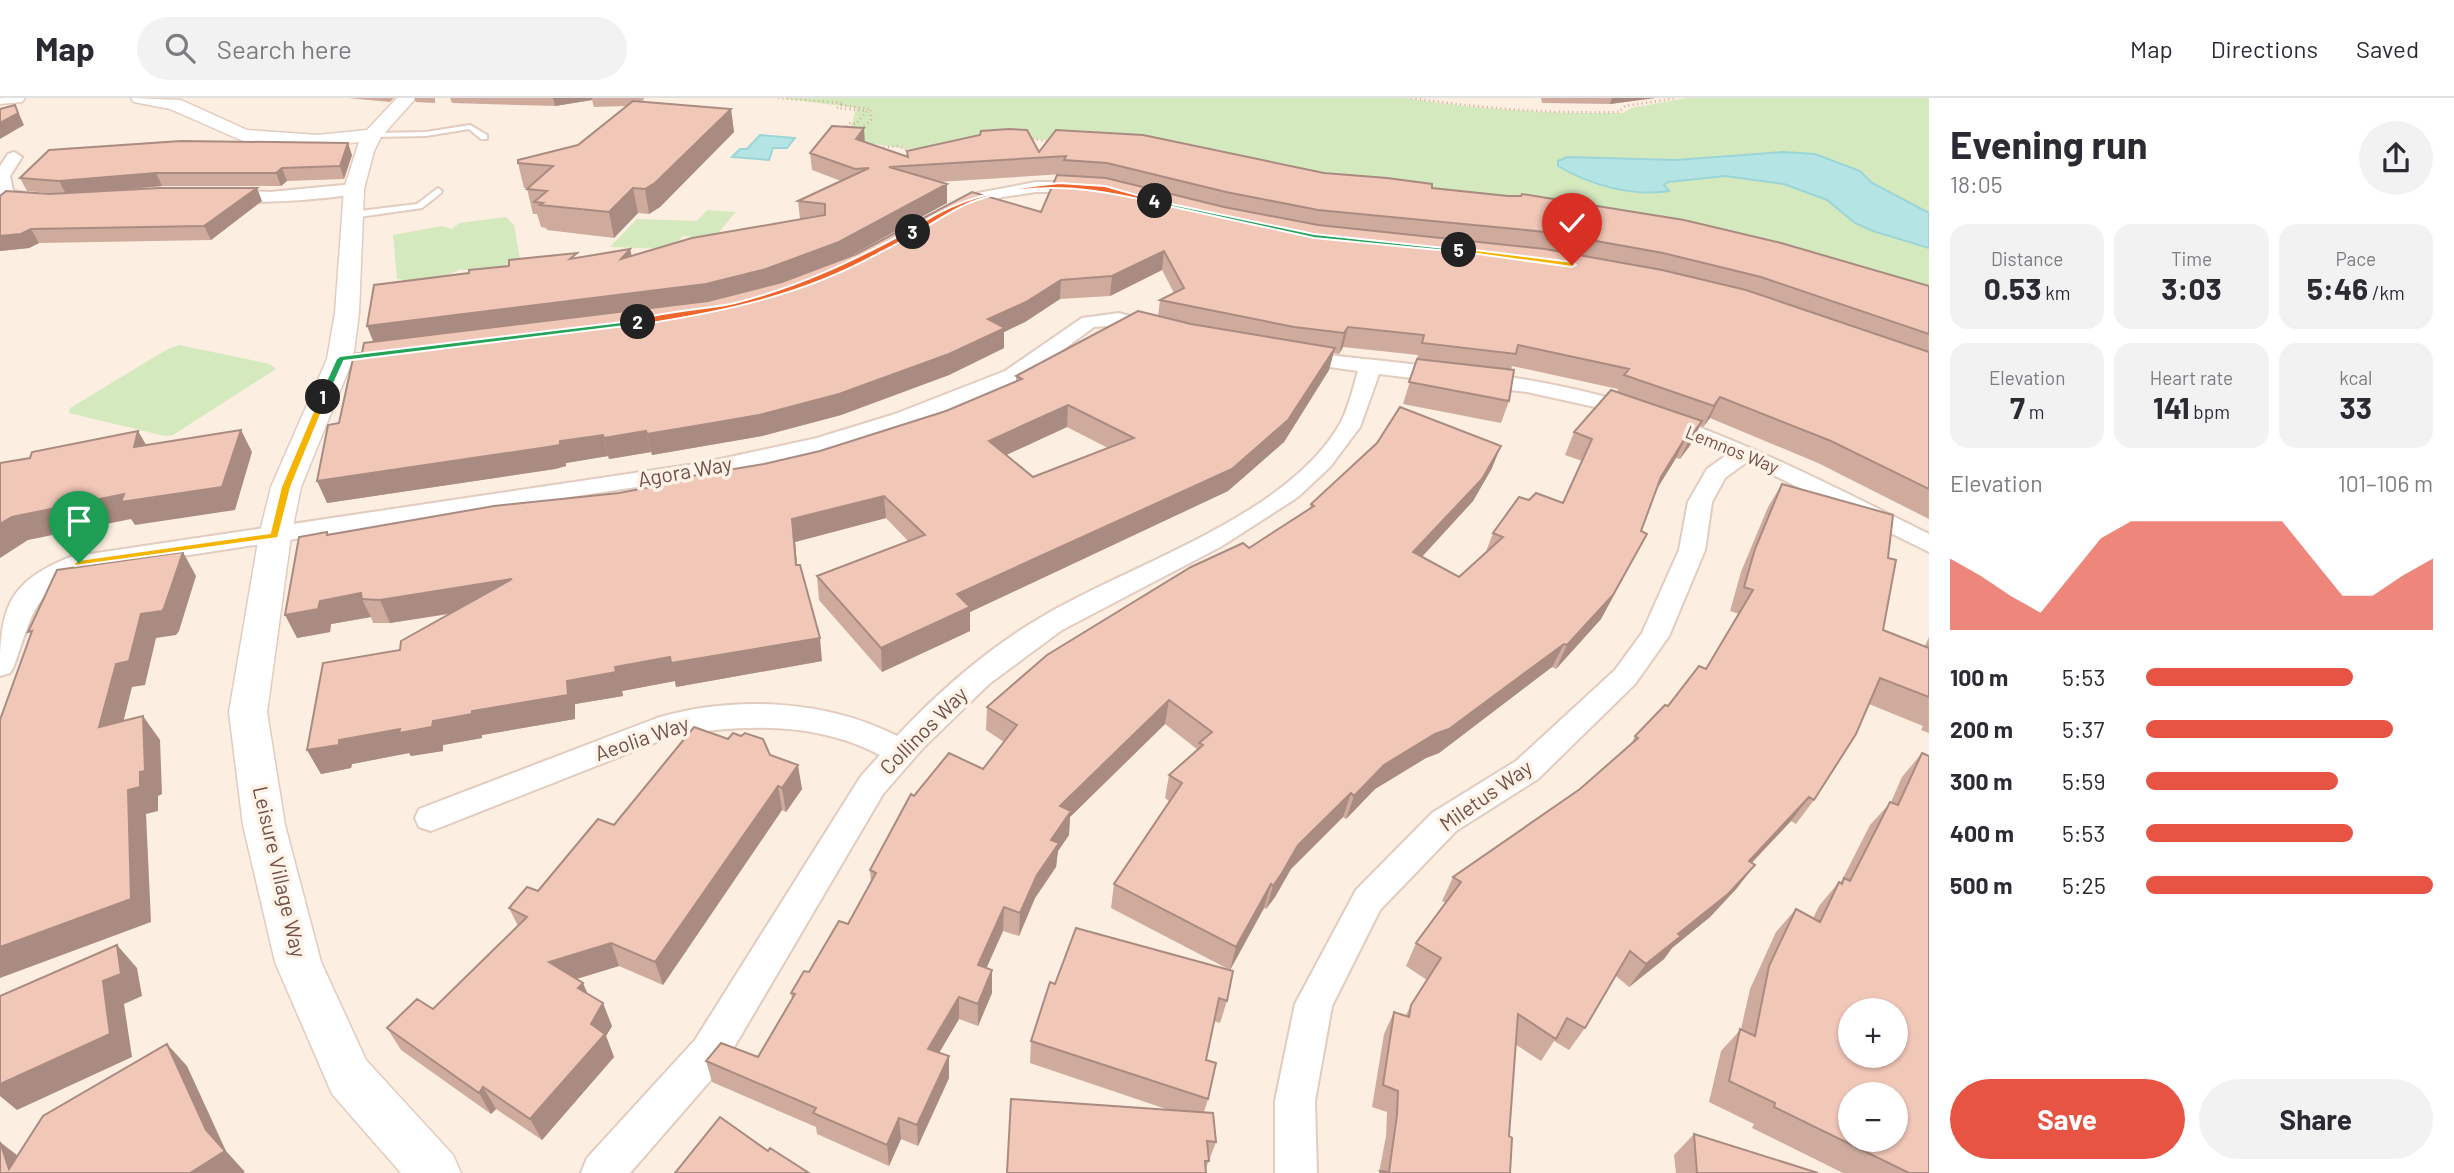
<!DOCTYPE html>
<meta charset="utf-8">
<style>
body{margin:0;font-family:Barlow,sans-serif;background:#f2f2f3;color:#2b2b33;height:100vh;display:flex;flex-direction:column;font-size:26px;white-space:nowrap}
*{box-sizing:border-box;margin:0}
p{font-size:23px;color:#7c7c81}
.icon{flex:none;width:38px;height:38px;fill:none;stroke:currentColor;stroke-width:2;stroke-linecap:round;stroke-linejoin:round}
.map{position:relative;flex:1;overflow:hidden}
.details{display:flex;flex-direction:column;background:#fff;width:525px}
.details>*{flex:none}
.controls{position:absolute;left:1838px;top:900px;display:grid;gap:14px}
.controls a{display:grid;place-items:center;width:70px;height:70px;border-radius:50%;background:#fff;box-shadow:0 2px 5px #0004;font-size:35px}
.pin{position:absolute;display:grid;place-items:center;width:60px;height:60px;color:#fff;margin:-72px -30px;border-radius:50% 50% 50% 0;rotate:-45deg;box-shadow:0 0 7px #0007}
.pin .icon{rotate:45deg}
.km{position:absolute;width:35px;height:35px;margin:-18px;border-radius:50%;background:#222;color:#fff;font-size:19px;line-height:35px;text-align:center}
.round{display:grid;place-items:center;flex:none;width:74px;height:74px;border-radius:37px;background:#f2f2f3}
.head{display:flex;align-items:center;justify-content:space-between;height:119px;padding:0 21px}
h1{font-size:38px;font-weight:700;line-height:52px}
.figures{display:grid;grid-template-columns:repeat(3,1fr);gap:10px;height:119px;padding:7px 21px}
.figures div{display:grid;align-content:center;border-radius:18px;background:#f2f2f3;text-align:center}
.figures b{font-size:30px;font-weight:700}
.figures small{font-size:19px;font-weight:400}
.figures p{font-size:19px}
.chart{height:196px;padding:14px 21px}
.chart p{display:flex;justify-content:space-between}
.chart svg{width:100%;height:126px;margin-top:7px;fill:#e75444;opacity:.7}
.cta{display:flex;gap:14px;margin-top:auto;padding:14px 21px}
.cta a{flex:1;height:80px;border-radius:42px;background:#e75444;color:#fff;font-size:28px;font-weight:700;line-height:80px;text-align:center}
.cta a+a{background:#f2f2f3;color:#2b2b33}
ul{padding:0 21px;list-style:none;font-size:23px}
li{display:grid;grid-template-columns:112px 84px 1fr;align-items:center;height:52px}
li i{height:18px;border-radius:9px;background:#e75444}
header{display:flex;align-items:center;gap:42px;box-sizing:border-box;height:98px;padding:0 35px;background:#fff;border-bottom:2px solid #e1e1e2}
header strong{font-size:33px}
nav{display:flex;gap:38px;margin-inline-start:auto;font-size:24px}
.search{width:490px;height:63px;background:#f2f2f3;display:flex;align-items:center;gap:18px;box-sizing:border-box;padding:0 24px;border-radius:38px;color:#7c7c81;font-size:26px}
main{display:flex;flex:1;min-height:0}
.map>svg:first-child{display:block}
.green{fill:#d5e9bf}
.water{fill:#b5e4e5;stroke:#9bd5d7;stroke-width:2}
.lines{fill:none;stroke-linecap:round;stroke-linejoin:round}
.service-casing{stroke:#e2cbbf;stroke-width:4}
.minor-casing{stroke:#e2cbbf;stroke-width:4}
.tertiary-casing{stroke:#e2cbbf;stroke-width:3}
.path{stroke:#d6ab9b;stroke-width:2.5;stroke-dasharray:1 3.5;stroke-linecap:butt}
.service{fill:#fff;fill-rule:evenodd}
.minor{fill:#fff;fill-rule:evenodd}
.tertiary{fill:#fff;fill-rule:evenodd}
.wall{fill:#cfab9e;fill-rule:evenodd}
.shaded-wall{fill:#a98b81}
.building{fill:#f1c7b8;stroke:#a98b81;stroke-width:2;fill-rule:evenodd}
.split-1{fill:#f5b400;stroke:#fff;stroke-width:2}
.split-2{fill:#22a559;stroke:#fff;stroke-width:2}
.split-3{fill:#f0652b;stroke:#fff;stroke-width:2}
.split-4{fill:#f0652b;stroke:#fff;stroke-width:2}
.split-5{fill:#22a559;stroke:#fff;stroke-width:2}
.split-6{fill:#f5b400;stroke:#fff;stroke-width:2}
.labels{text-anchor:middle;stroke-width:7;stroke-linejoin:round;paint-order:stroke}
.far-street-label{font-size:18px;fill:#725148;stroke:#fff2e6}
.street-label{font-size:21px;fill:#725148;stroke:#fff2e6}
</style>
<header>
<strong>Map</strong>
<div class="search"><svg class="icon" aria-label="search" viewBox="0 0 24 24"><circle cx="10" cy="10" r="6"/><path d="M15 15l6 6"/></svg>Search here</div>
<nav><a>Map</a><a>Directions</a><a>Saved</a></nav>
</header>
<main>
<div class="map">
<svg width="1929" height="1075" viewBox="0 0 1929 1075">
<rect width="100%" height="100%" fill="#fceee0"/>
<path class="green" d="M781 0H1407C1479 12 1549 16 1623 15L1631 10 1686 0H1929V207L1092 44 991 39 908 51 847 42 856 10Z
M707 112 736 114 713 141 683 138 672 151 610 149 637 121 697 123Z
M506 119 514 127 520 162C504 170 477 175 460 171 447 180 413 185 397 181L393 137 442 128 452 131 459 125Z
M179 247 270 266 276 271 173 337 165 338 69 315 70 310 166 252Z"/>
<path class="water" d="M760 37 795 40 787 50H773L769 62 732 59 740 51H747Z
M1783 54 1815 56 1860 73 1872 85 1929 115V150L1873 133 1855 125 1827 102 1784 86 1725 78 1668 84 1664 87 1669 93C1633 99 1590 87 1558 68V63L1567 59 1676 62Z"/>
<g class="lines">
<defs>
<path id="service" d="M470 27 487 37V41H481L469 31 426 38 373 39 369 37 373 35 426 34Z
M438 90 442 93 441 95 422 110 352 120 348 117 352 114 417 106Z"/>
<path id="minor" d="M14 54 22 59 10 78 13 93 44 98 46 102 44 106 10 104 0 99V68L8 56Z
M1036 84H1089L1097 89 1089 94H1036L1002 99 952 117 943 112 978 95Z
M354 86 362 91 360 95C338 100 226 111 214 97L222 92 270 94Z
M1119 215 1166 228 1169 232 1159 238 1118 227 1094 229 1021 283 911 326 830 351 702 379 84 473C32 494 32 519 14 568L10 575 0 578C0 514 5 485 70 459L702 365 817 340 895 316 1005 273 1082 220Z
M1295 253C1398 266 1505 272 1606 299 1720 329 1824 384 1929 436V454L1747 364 1725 380 1712 404 1705 452 1669 538 1635 586 1538 681 1456 733 1380 812 1332 908 1315 1003 1317 1075H1275V1003L1295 906 1356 792 1432 715 1516 663 1615 572 1642 535 1679 452 1688 404 1707 371 1728 356 1595 309 1527 294 1379 276 1360 329 1330 369 1298 399 1222 448 1062 532 989 586 923 650 883 696 723 968 630 1075H581L587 1060 695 942 861 678 880 657C816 623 742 626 672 638L431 733 419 729 415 720 419 711 657 620C733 597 827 602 897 638 940 592 991 548 1045 517 1134 465 1290 417 1341 324 1349 308 1353 290 1358 273L1288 263 1285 259Z"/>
<path id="tertiary" d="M0 0H25L22 4 0 6Z
M131 0 181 2 247 32 318 37 367 32 397 0H416L381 39 374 53 364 91 359 215 353 261 301 389 291 438 267 614 285 727 321 864 366 962 453 1057 461 1075H401L332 996 275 864 243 727 229 614 259 438 271 389 327 261 335 215 344 91 359 44 318 49 243 43 170 11 134 4Z"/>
</defs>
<use href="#service" class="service-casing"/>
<use href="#minor" class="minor-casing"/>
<use href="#tertiary" class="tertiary-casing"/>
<path class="path" d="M778 0 843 5 837 10 867 13 856 26 849 25 844 31
M1411 0C1480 10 1549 16 1619 14L1625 8 1677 0
M841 7 871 11V22L859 32
M1028 40 1051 44
M879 50 897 48 910 53"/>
<use href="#service" class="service"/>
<use href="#minor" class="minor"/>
<use href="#tertiary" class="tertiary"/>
</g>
<path class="wall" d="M348 0H394L390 4Z
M414 0H435V5L416 4Z
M450 0H644L643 4 731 11 734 34 660 109 649 116 638 115 614 140 547 132 546 130 541 129 537 116H533L527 91 528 90H524L518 65 578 47 627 8 594 9 592 2 555 8 452 5Z
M1541 0H1655L1610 6 1542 5Z
M865 44 908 58 1039 54 1324 75 1432 90 1929 188V421L1818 365 1710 320 1703 329 1700 328 1691 346 1680 361 1676 360 1657 391 1641 433 1647 436 1601 521 1556 571 1552 569 1439 655 1426 660 1375 691 1346 721 1343 719 1291 771 1275 799 1266 811 1264 810 1230 872 1111 810 1114 786 1170 704 1165 700 1169 677 1198 652 1165 626 1070 719 1069 737 1058 753 1056 769 1035 800 1019 838 1003 833 986 870 992 872V895L978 928 959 921 939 955 949 958V980L918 1048 901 1041 889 1068 817 1036 816 1029 712 984 706 963 758 959 792 901 791 895 848 826 871 785 870 772 914 698 983 671 1004 644 986 632 987 609 1249 450 1309 411 1311 406 1492 370 1473 403 1422 459 1459 479 1485 456 1493 435 1529 402 1563 405 1582 363 1565 357 1574 334 1617 294 1618 291 1512 268 1511 272 1509 303 1501 325 1403 306 1418 257 1343 249 1339 256 1333 255 1329 272 1284 344 1228 393 970 514V533L882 574 819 502 817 478 909 444 886 420 795 444 797 467 822 563 676 589 675 583 622 593 623 598 575 606V621L482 637V640L443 647V653L411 658 409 655 352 666 351 670 321 676 307 652 400 552 450 516 390 525H373L371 519 331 526 330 534 297 540 327 434 329 437 619 395 764 366 820 353 946 313 1016 283V278L1158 218 1160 202 1174 195 1162 172 1110 198 1060 201 1025 224 1004 234V250L949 277 841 317 762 338 652 357 651 354 609 361 608 358 566 365V368L555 371 327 405 339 325 362 255 373 244 469 175 509 168 578 160 630 151 632 158 800 121 798 103 841 83 812 72 810 55ZM1063 76 1041 114 846 160 947 105 938 84ZM1067 329 1108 350 1033 379 1006 357Z
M352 57 344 81 287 83 281 88H162L96 94 262 103 211 142 39 145 29 150 0 153 50 96H59L27 93 20 80Z
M1782 386 1888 460 1883 532 1925 548 1929 539V635L1921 632 1923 628 1869 606 1814 702 1796 726 1791 723 1752 765 1737 790 1710 819 1672 850 1664 861 1629 889 1616 878 1585 930 1569 952 1554 943 1541 963 1515 946 1509 1038 1510 1075H1379L1386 1038 1387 1014 1372 1009 1384 936 1394 914 1406 917 1411 907 1427 882 1406 868 1416 845 1446 805 1442 803 1453 779 1580 691 1631 647 1635 638 1706 571 1739 516 1730 513 1741 474 1768 409Z
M1922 655 1929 1075H1843L1752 1030 1754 1026 1709 1004 1721 953 1741 931 1750 891 1776 834 1796 811 1813 820 1819 808 1839 784 1840 785 1842 782 1870 727 1891 704 1902 679Z
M770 657 802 691 786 714 782 712 663 887 619 868 577 881 612 928 606 938 614 959 542 1042 496 1011 491 1016 401 952 387 930 433 911 518 828 509 810 538 793 614 727Z
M1076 830 1227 903 1220 925 1214 923 1206 962 1208 1001 1204 1014 1216 1044 1205 1073 1169 1012 1030 965 1031 943 1055 886Z
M1694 1036 1818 1075H1676L1674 1057Z"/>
<path class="shaded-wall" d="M553 0H592V2L555 8Z
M1612 0H1655L1610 6Z
M15 7 24 27 0 41V25Z
M731 11 734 34 660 109 649 116 645 91Z
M864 30 865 47 856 41Z
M348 45 352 57 344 81 340 68Z
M282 70 287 83 281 88 276 75Z
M156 75 162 88 66 96 59 83Z
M947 86V105L841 163 768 190 710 205 375 248 367 228 706 186Z
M257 90 262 103 211 142 204 128Z
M633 90 638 115 614 140 609 114Z
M31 131 39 145 29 150 0 153V138Z
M630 151 634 170 621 161Z
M1164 153 1162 172 1110 198 1112 178Z
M1061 182 1060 201 1025 224 1004 234V250L949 277 841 317 762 338 652 357 647 336 988 221Z
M1348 229 1343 249 1339 256 1344 235Z
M1335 250 1329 272 1284 344 1228 393 970 514V533L882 574 881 550 957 496Z
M1720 299 1710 320 1703 329 1714 308Z
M1068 307 1067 329 989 365V343Z
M1702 323 1691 346 1680 361 1691 338Z
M241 332 252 354 235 412 135 427 131 421 28 442 0 460V426L12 419Z
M138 333 151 355 134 349Z
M646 333 651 354 609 361 604 340Z
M603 337 608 358 566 365V368L555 371 327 405 317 383Z
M1687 337 1676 360 1650 402 1661 379Z
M1501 348 1492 370 1473 403 1405 477 1413 454Z
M884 398 886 420 795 444 799 490 792 421Z
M1647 436 1601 521 1556 571 1567 547Z
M183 454 196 478 179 533 176 537 156 540 145 587 132 589 116 653 99 629 116 566 141 516Z
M512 481 520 504 390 525 380 502Z
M361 495 362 501 371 519 331 526 330 534 297 540 285 517 320 503Z
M820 540 822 563 676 589 675 583 622 593 623 598 575 606V621L482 637V640L443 647V653L411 658 409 655 352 666 351 670 321 676 307 652 339 642 433 623 472 613 567 583 615 569 670 559Z
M1564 546 1552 569 1439 655 1426 660 1375 691 1346 721 1354 698 1384 667Z
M1169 602 1165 626 1070 719 1069 737 1058 753 1056 769 1035 800 1019 838 1020 815 1051 742 1060 708Z
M143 618 160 642 162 696 158 698V713L146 716 151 824 0 880V849L128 692 140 674Z
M798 667 802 691 786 714 782 690Z
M778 688 782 712 663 887 655 864Z
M1351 695 1343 719 1291 771 1275 799 1266 811 1273 788 1298 747Z
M1809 699 1791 723 1731 786 1749 763Z
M1755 767 1737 790 1710 819 1672 850 1664 861 1629 889 1646 866Z
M1271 786 1264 810 1230 872 1236 849Z
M1004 809 1003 833 978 889V867Z
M611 845 619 868 559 886 549 864Z
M117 847 137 870 142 898 124 906 132 959 17 1012 0 998V978L103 883Z
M992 872V895L978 928V906Z
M583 885 593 908 578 890Z
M959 899V921L929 972 928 951Z
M603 905 612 928 606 938 614 959 542 1042 530 1021Z
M167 946 187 968 226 1053 245 1074 243 1075H190L206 1032Z
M949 958V980L918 1048 917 1027Z
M483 989 496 1011 491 1016 479 995Z
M899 1020 901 1041 889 1068 887 1047Z
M0 1044 26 1064 9 1071Z"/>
<path class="building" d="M633 3 731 11 655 85 645 91 633 90 609 114 540 107 543 105 534 104 547 93 527 91 553 68 518 65V62L578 47Z
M15 7 18 15 0 25V11Z
M832 28 864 30 856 41 908 59 907 53 980 37 981 33 1009 31 1027 32 1039 54 1056 32 1143 37 1324 75 1387 80 1432 86V90L1508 98H1521L1522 96 1684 122 1781 145 1929 188V236L1761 179 1663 155 1546 134 1318 112 1226 94 1107 65 1064 62 1066 58 889 69 947 86 839 144 766 171 706 186 367 228 374 187 469 175V172L509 168V162L577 155 570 161 630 151 621 161 692 140 825 117V106L798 103 869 70 855 71 810 55Z
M181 43 348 45 340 68 282 70 276 75H156L59 83 20 80 49 52Z
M1057 77 1106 80 1224 109 1318 127 1545 151 1662 172 1746 192 1929 254V391L1831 343 1720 299 1714 308 1624 277 1629 271 1518 247 1516 256 1422 245 1424 237 1348 229 1344 235 1294 229 1160 202 1184 190 1164 153 1112 178 1061 182 1026 204 988 221 1005 230 949 256 839 296 759 317 707 326 647 336 646 333 604 340 603 337 560 343V347L548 349 317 383 328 327 339 325 354 256 362 255 364 245 708 203 782 184 856 156 972 94 1041 114Z
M159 90H257L204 128 31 131 21 136 0 138V98L6 93 50 96Z
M1138 213 1191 226 1335 250 1288 322 1232 371 957 496 970 509 881 550 817 478 925 437 884 398 792 421 796 467H800L820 540 671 565 670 559 615 569 616 574 567 583 568 597 472 613V616L433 623 432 629 399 635 400 631 339 642V647L307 652 323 565 400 552 401 543 512 481 380 502 362 501 361 495 320 503 318 511 285 517 299 439 327 434V437L494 408 619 395 656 388 655 384 764 366 820 353 946 313 1022 281 1016 278ZM1068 307 1134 340 1033 379 989 343Z
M1417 261 1514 272 1509 303 1409 284Z
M1611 292 1702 323 1691 338 1687 337 1661 379 1641 433 1647 436 1613 497 1567 547 1564 546 1449 631 1435 636 1384 667 1354 698 1351 695 1298 747 1282 775 1273 788 1271 786 1236 849 1114 786 1182 685 1169 677 1203 647 1199 645 1212 634 1169 602 1060 708 1071 713 1051 742 1059 745 1037 777 1020 815 1004 809 978 867 992 872 978 906 959 899 928 951 949 958 917 1027 899 1020 887 1047 813 1015 816 1010 706 963 721 945 758 959 795 896 791 895 804 873 809 874 839 823 848 826 876 775 870 772 911 696 914 698 949 655 983 671 1017 627 987 609 1047 557 1191 469 1243 445 1249 450 1314 408 1311 406 1377 345 1400 309 1501 348 1482 381 1413 454 1459 479 1503 439 1493 435 1519 399 1529 402 1536 395 1563 405 1592 341 1574 334Z
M241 332 222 389 121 404 124 396 12 419 0 426V365L30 360 32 354 138 333 134 349Z
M1782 386 1893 417 1888 460 1896 462 1883 532 1929 550V599L1880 580 1856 636 1814 702 1809 699 1749 763 1755 767 1728 796 1678 836 1681 838 1646 866 1630 853 1585 930 1567 920 1556 941 1518 916 1509 1038 1512 1040 1510 1075H1381L1380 1073 1389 1074 1397 1017 1398 993 1383 987 1394 914 1409 919 1411 907 1441 860 1416 845 1461 784 1453 779 1580 691 1638 640 1635 638 1665 607 1668 608 1699 568 1706 571 1753 492 1744 489 1755 451Z
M183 454 164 510 162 513 141 516 129 563 116 566 99 629 143 618 145 673 140 674V689L128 692 131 801 0 849V622L32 533 28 534 57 472Z
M694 629 728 641 733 635 741 638 745 635 763 641 770 657 798 667 782 690 778 688 655 864 611 845 549 864 583 885 578 890 603 905 591 926 605 936 530 1021 483 989 479 995 387 930 417 901 433 911 527 819 509 810 527 789 538 793 598 721 614 727Z
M1922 655 1929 658V1075H1909L1774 1009 1775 1005 1729 983 1740 931 1755 938 1769 868 1796 811 1820 824 1839 784 1842 786 1844 780 1850 783 1890 704 1898 707ZM1850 912H1895V957H1850ZM1850 996H1895V1041H1850Z
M1076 830 1233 873 1227 903 1219 900 1206 962 1216 965 1208 1001 1031 943 1050 884 1055 886Z
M117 847 121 876 103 883 110 936 0 986V898Z
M167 946 206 1032 225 1053 190 1075H0V1044L9 1071 43 1018Z
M1011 1001 1213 1015 1216 1044 1207 1043 1209 1063H1205L1206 1075H1007Z
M720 1019 768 1053 770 1050 809 1075H675Z
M1694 1036 1818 1075H1697Z"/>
<path class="split-1" d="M320 297 328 299 291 389 278 440 75 468 74 465 79 462 270 435 281 389Z"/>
<path class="split-2" d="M638 222 641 226 344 263 328 299 323 301 319 299 336 261 340 258Z"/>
<path class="split-3" d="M910 132 916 134C905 142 891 149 879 155 804 197 723 214 638 227L634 224C653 214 710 211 735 205 798 189 853 163 910 132Z"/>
<path class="split-4" d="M1060 85 1105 88 1158 103 1155 105C1095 90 1032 81 972 104 953 111 934 125 915 135L909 134C954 99 1005 90 1060 85Z"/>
<path class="split-5" d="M1152 102 1314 136 1463 152 1459 154 1314 140 1155 105Z"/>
<path class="split-6" d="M1459 150 1572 164 1576 167 1572 169 1456 153Z"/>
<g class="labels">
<g class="far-street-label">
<text transform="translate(1732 352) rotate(22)" y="6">Lemnos Way</text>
</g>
<g class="street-label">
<text transform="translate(685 374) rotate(-10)" y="7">Agora Way</text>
<text transform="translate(924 633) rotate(-45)" y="7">Collinos Way</text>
<text transform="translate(642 641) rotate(-19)" y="7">Aeolia Way</text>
<text transform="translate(1486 698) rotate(-35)" y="7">Miletus Way</text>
<text transform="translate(279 774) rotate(77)" y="7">Leisure Village Way</text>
</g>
</g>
</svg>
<div class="controls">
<a>+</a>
<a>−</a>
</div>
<div class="pin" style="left:79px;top:465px;background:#1e9e55"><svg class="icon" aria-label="arrive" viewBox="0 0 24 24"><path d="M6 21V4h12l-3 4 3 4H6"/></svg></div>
<div class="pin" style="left:1572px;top:167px;background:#d93025"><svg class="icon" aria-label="check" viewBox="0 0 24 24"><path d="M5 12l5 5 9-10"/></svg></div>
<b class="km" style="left:323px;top:299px">1</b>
<b class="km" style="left:638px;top:224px">2</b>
<b class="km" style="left:913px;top:134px">3</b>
<b class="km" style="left:1155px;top:103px">4</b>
<b class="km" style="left:1459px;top:152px">5</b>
</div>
<section class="details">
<div class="head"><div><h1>Evening run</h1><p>18:05</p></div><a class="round"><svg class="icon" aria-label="share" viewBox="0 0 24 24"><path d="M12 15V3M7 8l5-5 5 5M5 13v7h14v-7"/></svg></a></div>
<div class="figures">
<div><p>Distance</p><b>0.53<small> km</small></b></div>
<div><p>Time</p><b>3:03</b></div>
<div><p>Pace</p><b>5:46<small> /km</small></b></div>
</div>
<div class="figures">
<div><p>Elevation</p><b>7<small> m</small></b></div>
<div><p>Heart rate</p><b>141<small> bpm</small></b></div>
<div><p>kcal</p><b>33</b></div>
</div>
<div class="chart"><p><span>Elevation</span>101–106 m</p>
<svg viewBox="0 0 160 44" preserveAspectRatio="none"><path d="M0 44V19L10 25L20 32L30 38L40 25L50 12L60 6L70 6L80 6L90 6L100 6L110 6L120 19L130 32L140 32L150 25L160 19V44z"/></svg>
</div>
<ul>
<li><b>100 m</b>5:53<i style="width:72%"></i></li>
<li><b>200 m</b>5:37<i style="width:86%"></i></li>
<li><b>300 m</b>5:59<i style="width:67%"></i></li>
<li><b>400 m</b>5:53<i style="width:72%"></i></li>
<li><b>500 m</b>5:25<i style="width:100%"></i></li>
</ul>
<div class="cta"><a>Save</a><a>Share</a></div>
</section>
</main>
